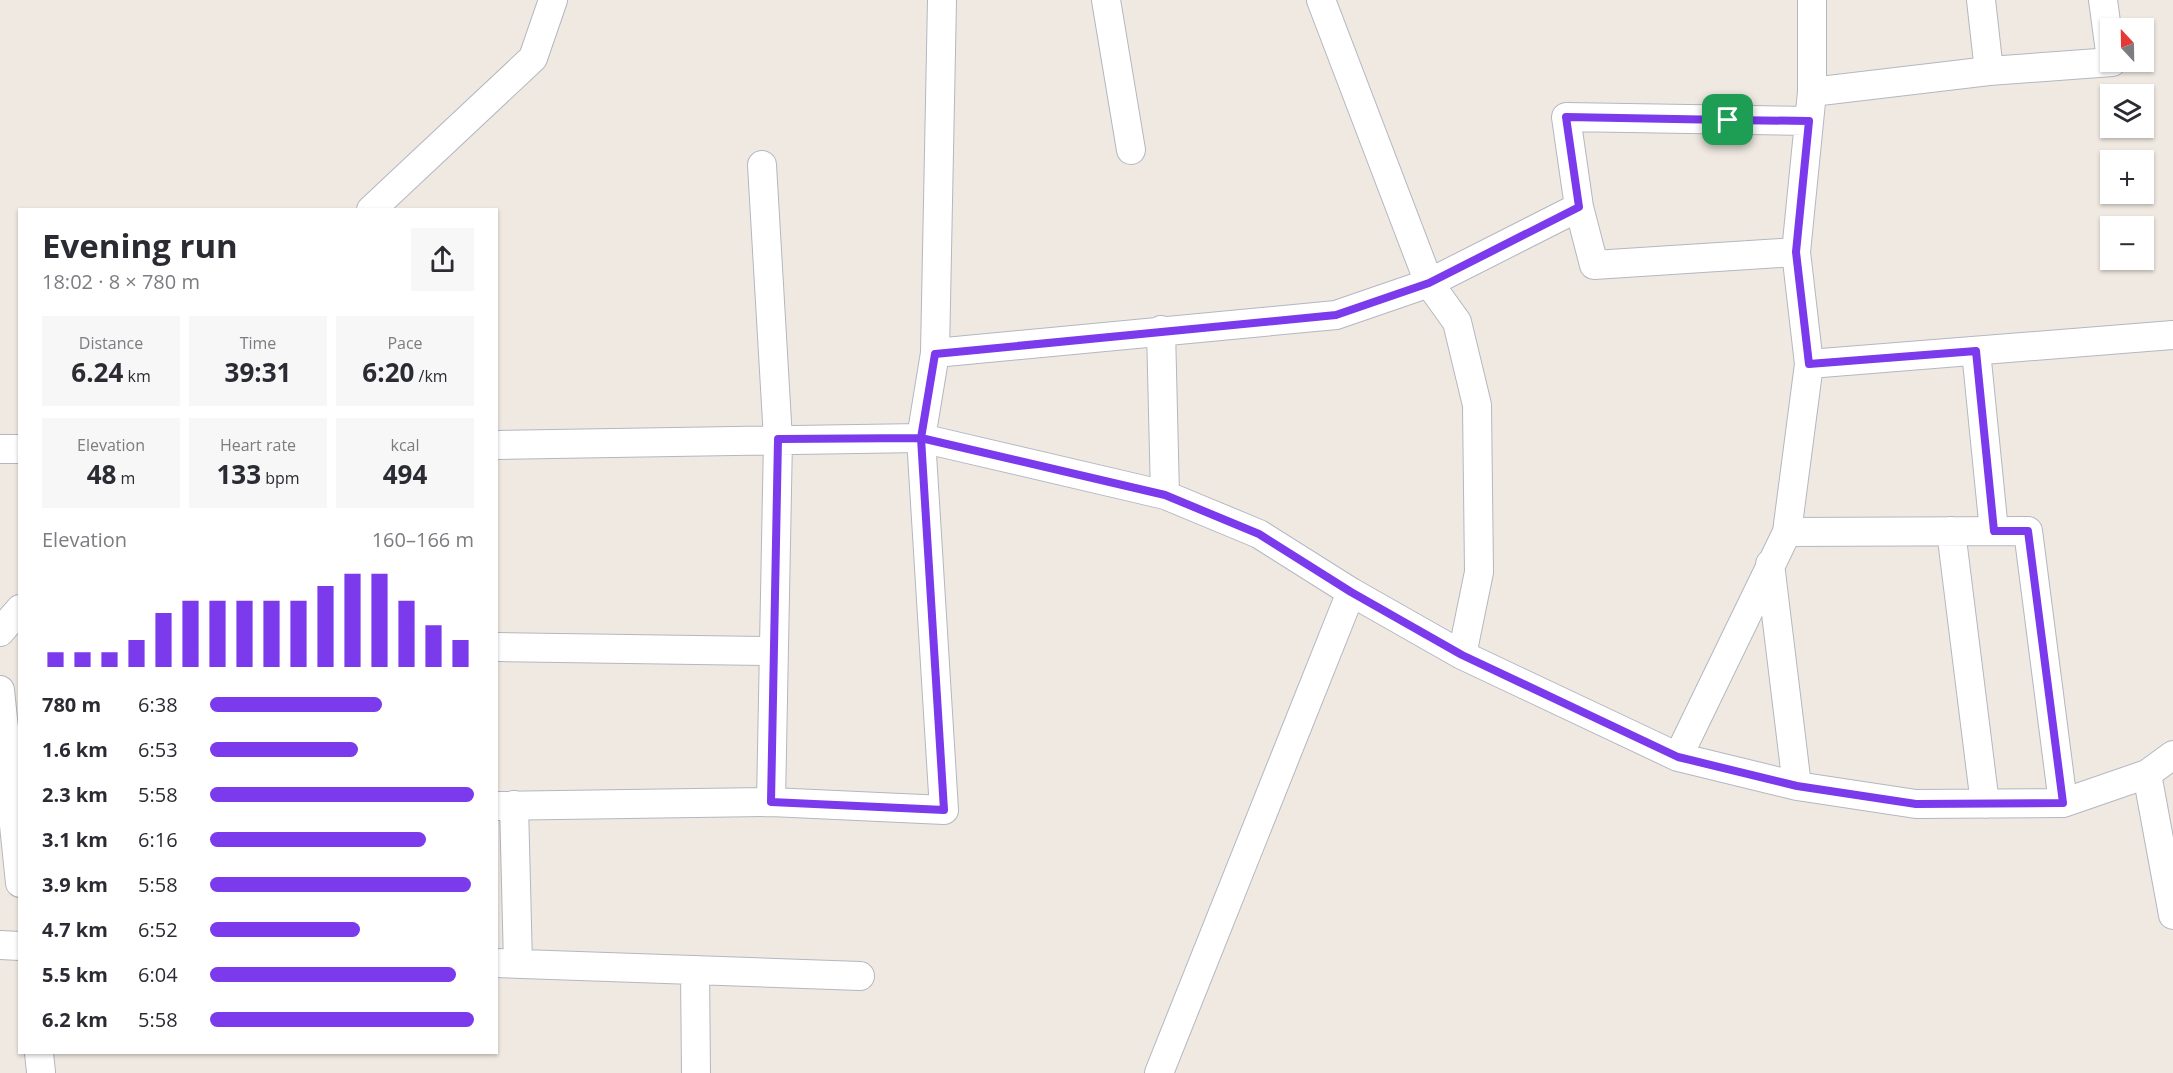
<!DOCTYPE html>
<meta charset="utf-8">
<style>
body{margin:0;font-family:"Open Sans",sans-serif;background:#f7f7f7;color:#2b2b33;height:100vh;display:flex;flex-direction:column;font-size:22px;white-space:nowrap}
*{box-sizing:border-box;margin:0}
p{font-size:20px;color:#7c7c81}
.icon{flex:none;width:33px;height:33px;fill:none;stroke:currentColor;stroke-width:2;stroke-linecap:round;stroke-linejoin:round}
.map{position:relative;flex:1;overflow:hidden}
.drawer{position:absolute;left:18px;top:208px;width:480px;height:846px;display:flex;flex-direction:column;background:#fff;border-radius:0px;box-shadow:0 2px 4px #0004}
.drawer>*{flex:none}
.needle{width:39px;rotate:338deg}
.tools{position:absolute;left:2100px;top:18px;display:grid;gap:12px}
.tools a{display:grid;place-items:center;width:54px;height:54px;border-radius:0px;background:#fff;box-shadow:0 2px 4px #0004;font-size:30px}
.pin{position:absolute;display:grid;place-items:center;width:51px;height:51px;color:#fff;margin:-26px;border-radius:12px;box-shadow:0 3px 9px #0006}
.round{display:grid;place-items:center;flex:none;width:63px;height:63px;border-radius:0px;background:#f7f7f7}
.headline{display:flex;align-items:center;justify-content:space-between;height:102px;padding:0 24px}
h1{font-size:33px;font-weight:700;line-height:45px}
.stats{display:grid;grid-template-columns:repeat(3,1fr);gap:9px;height:102px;padding:6px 24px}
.stats div{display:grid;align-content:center;border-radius:0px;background:#f7f7f7;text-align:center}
.stats b{font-size:26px;font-weight:700}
.stats small{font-size:16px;font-weight:400}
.stats p{font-size:16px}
.chart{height:168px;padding:12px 24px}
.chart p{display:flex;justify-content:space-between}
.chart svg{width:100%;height:108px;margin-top:6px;stroke:#7c3aed;stroke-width:6}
ul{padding:0 24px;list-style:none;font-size:20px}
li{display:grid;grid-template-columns:96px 72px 1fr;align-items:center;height:45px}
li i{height:15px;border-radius:8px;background:#7c3aed}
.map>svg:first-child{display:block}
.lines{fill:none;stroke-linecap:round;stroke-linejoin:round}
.minor-casing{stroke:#b4b7c1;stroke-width:30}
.minor{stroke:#fff;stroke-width:28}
.route-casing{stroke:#fff;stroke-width:12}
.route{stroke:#7c3aed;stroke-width:8}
</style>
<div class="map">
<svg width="2173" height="1073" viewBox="0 0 2173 1073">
<rect width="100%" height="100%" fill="#efe9e1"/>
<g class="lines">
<defs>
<path id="minor" d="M1106 0 1131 150
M1321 0 1429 283 1457 322 1477 405 1479 572 1462 655
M1981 0 1989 71
M2103 0 2110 52
M1812 92 1989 71 2112 62
M762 165 778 439 771 802
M371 210 533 58 553 0
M1796 252 1594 265 1579 207 1566 117 1809 121
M1161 330 1165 495
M1976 351 1994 531
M935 353 1336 315 1429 283 1579 207
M1809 364 2173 335
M496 445 921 438 1165 495 1259 534 1351 592 1462 655 1678 757 1797 786 1916 804 2063 803 2147 774 2173 755
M0 449H20
M1951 531 1985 804
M1787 532 2028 531 2063 803
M1770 564 1797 786
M0 632 20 609
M496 647 772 651
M0 690 20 883
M1678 757 1787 532 1809 364 1796 252 1812 92V0
M2147 774 2173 915
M514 805 518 964
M496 806 771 802 944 810 921 438 935 353 942 0
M0 945 20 946
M496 963 860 976
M695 970 696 1073
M39 1053 41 1072
M1159 1073 1351 592"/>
</defs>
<use href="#minor" class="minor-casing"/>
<use href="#minor" class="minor"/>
</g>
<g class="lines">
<defs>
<path id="route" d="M1728 120 1566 117 1579 207 1429 283 1336 315 935 354 921 438 778 439 771 802 944 810 921 438 1165 495 1259 534 1351 592 1462 655 1678 757 1797 786 1916 804 2063 803 2028 531H1994L1976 351 1809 364 1796 252 1809 121 1728 120"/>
</defs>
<use href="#route" class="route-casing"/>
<use href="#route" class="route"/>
</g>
</svg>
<div class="tools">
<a><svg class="needle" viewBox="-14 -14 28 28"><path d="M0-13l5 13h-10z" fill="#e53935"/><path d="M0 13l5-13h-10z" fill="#7c7c81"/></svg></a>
<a><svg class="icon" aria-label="layers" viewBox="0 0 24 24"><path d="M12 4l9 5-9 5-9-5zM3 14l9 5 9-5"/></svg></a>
<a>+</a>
<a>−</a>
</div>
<div class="pin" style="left:1728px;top:120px;background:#1e9e55"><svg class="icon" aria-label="arrive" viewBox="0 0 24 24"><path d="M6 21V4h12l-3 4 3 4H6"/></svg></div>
<section class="drawer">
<div class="headline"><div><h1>Evening run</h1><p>18:02 · 8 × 780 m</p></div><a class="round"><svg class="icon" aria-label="share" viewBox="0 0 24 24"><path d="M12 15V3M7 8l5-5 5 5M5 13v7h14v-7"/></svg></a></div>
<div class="stats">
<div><p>Distance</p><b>6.24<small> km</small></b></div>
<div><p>Time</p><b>39:31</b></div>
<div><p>Pace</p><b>6:20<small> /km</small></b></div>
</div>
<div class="stats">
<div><p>Elevation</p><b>48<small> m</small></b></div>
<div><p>Heart rate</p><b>133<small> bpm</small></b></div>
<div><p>kcal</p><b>494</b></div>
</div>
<div class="chart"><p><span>Elevation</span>160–166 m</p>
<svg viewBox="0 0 160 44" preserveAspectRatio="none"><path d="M5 44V38M15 44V38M25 44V38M35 44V33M45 44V22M55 44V17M65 44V17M75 44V17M85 44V17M95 44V17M105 44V11M115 44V6M125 44V6M135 44V17M145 44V27M155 44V33"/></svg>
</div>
<ul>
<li><b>780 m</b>6:38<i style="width:65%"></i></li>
<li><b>1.6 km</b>6:53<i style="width:56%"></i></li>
<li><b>2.3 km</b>5:58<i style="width:100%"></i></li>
<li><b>3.1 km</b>6:16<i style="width:82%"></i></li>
<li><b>3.9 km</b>5:58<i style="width:99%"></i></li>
<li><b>4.7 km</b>6:52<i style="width:57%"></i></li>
<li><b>5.5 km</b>6:04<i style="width:93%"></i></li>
<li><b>6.2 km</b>5:58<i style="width:100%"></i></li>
</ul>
</section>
</div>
